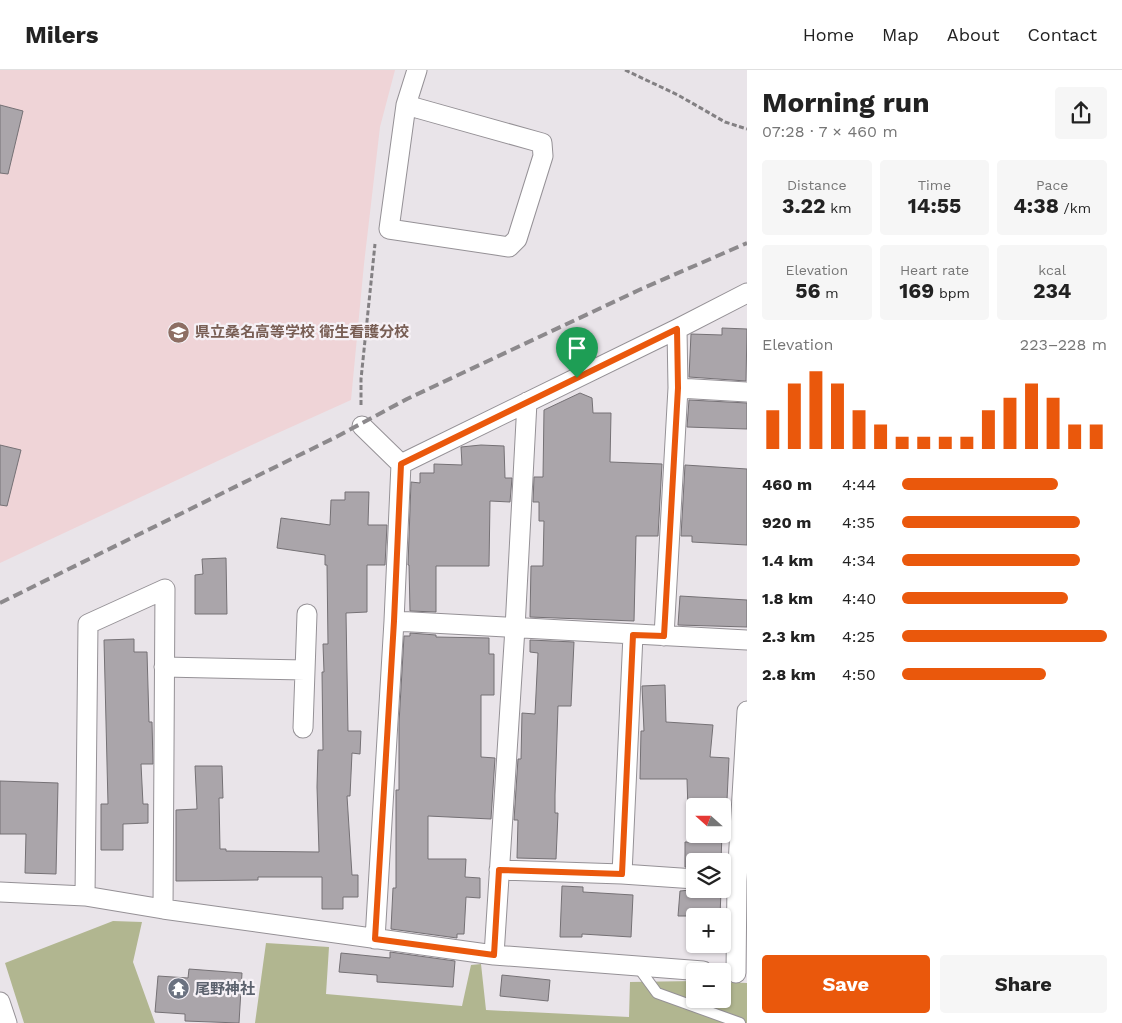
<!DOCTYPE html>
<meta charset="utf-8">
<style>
body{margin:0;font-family:"Work Sans","Noto Sans JP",sans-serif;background:#f6f6f6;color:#222;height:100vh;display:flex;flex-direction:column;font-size:19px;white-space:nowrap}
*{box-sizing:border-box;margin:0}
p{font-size:16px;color:#767676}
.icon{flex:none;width:28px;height:28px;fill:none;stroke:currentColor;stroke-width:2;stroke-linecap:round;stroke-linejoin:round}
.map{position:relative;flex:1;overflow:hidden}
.side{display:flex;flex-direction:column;background:#fff;width:375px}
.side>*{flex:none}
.needle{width:32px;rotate:291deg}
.buttons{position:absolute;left:686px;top:728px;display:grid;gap:10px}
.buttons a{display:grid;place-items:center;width:45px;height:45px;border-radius:5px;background:#fff;box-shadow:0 1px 4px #0004;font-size:25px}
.pin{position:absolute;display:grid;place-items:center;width:42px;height:42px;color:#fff;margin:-51px -21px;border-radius:50% 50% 50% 0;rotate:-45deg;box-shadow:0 0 5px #0007}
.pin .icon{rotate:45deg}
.round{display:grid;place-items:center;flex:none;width:52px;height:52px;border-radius:5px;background:#f6f6f6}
.overview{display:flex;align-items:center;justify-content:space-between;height:85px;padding:0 15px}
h1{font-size:28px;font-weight:700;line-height:38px}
.figures{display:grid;grid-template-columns:repeat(3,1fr);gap:8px;height:85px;padding:5px 15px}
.figures div{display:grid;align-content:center;border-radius:5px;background:#f6f6f6;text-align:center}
.figures b{font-size:21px;font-weight:700}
.figures small{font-size:14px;font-weight:400}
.figures p{font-size:14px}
.chart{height:140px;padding:10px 15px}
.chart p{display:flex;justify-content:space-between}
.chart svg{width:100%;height:90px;margin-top:5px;stroke:#ea580c;stroke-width:6}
.primary-button{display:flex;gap:10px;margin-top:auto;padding:10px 15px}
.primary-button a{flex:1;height:58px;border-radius:5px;background:#ea580c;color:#fff;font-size:20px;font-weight:700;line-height:58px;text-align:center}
.primary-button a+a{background:#f6f6f6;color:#222}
ul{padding:0 15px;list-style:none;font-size:16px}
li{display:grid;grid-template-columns:80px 60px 1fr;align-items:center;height:38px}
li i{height:12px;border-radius:6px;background:#ea580c}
header{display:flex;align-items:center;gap:30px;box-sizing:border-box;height:70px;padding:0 25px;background:#fff;border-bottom:1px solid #e0e0e0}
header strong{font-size:24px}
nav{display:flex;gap:28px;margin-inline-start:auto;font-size:18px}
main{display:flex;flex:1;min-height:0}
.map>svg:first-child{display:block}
.education{fill:#efd4d7}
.forest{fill:#b1b690}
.building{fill:#aaa5aa;stroke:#757175}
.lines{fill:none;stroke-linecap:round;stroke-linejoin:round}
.lane-casing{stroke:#959196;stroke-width:12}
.street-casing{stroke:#959196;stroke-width:21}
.path{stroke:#838083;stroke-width:3;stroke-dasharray:5 2.5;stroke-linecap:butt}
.lane{stroke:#fff;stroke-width:10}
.street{stroke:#fff;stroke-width:19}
.rail{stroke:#8c898c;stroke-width:4;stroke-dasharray:10 5;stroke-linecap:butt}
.route-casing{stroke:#fff;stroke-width:10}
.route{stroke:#ea580c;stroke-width:6}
.labels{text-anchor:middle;stroke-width:4.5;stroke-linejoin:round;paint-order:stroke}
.education-label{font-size:15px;font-weight:bold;fill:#785e54;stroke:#f6f1f6;text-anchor:start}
.worship-label{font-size:15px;font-weight:bold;fill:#5b616d;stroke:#f6f1f6;text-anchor:start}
</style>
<header>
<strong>Milers</strong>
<nav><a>Home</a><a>Map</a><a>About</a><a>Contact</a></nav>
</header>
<main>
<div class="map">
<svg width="747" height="953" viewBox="0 0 747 953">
<rect width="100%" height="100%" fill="#e9e4e9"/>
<path class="education" d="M0 0H395L380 57 364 194 351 330 269 367 0 493Z"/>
<path class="forest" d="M113 851 142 852 133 892 155 953H24L5 893Z
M266 873 329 877 326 924 462 936 471 895 481 894 486 940 629 947 630 912 695 911V929H722L723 912 747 913V953H255Z"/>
<path class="building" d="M0 35 23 41 8 104 0 103Z
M722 258 747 259 746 311 689 307 691 264 722 265Z
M580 323 592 328 593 343H611L610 392 662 394 658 466H636L634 551 530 547 531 496H543L544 451H539V432H533L534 407H543L544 340Z
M689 330 747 333V359L687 357Z
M0 375 21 380 7 436 0 435Z
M481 375 504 376 505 408H512L510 432 490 431 489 496H436V542L410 541 409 495H408L411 412 420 413V403H434V394L462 395 461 377Z
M685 395 747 399V475L692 472V466H681Z
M345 422H369L368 455H387L385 495H367V542L346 543 348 661H361L360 684 352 683 350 726H347L352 805H358V827H343V839H322V807H258V810L176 811V740L197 739 195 696H222L223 728H219L220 779H226V781L319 782 317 717 318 680H323L322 602H324L323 574H328L327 495H325V485L277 478 281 448 330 455 331 430H345Z
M226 488 227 544H195V505L203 504 202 489Z
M680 526 747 530V557L678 555Z
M410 563 436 565V567L489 568V584H494V625H481V687L495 688 491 749 428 746V789H466L465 807 480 808V828L466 827 464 864H457V868L391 859 393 818H396V720H399V653L404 566H410Z
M134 569V582H147L149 652H152L153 694H141L143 734H148V753L123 754V780H101V734H108L104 570Z
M530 570 574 572 571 636H558L555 725V743H558L556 789 517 788 518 750H514L518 689H521L522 643 535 644 538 583 530 582Z
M665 615 666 652 713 655 710 687 729 688 727 730 721 729V736H695V764H722L721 791H695V798L685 797V772H689L687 709H640L641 661H644L642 616Z
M0 711 58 713 56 804 25 803 26 764H0Z
M562 816 583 817V822L633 825 631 867 582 864V867H560Z
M700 819H715L721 821 720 846H678L680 821Z
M390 882 455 891 453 917 377 912V905L339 902 341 883 390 888Z
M189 899 242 903 239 953 185 951V944L155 942 158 906 188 908Z
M502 905 550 910 548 931 500 926Z"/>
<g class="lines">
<defs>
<path id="lane" d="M638 897 657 923 740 953"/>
<path id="street" d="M406 35 542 73 543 86 517 169 509 177 389 159 406 35 417 0
M678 318 747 322
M362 356 401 394 394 551 375 869
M401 394 677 259 747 223
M394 551 747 570
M664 566 678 318 677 259
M164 597 305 600
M303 658 307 544
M499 800 622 804 695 809
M622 804 633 565
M722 810 737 811 747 641
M0 822 85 826 163 839 494 885 703 901
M85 826 88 554 165 519 163 839
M494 885 515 558 527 332
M736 903 737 811
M0 932 7 953"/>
</defs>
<use href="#lane" class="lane-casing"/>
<use href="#street" class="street-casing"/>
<path class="path" d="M625 0 678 25 725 52 747 59
M361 335V309L375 174"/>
<use href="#lane" class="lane"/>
<use href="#street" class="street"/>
<path class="rail" d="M0 533 338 366 407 329 639 220 747 173"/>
</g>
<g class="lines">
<defs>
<path id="route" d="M677 259 678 318 664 566 633 565 622 804 499 800 494 885 375 869 394 551 401 394Z"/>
</defs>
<use href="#route" class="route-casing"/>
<use href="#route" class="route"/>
</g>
<defs>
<symbol id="school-disc" viewBox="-11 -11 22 22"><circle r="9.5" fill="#8d6e63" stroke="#f6f1f6"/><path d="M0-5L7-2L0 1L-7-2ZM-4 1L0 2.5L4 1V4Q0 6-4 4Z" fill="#fff"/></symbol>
<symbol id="temple-disc" viewBox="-11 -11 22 22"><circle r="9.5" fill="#6b7280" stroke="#f6f1f6"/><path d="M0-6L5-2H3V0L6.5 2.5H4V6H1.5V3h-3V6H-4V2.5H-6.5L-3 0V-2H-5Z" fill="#fff"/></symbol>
</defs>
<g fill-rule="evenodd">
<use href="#school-disc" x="166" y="250" width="25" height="25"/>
<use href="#temple-disc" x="166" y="906" width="25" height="25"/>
</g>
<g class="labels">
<g class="education-label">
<text x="195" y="267">県立桑名高等学校 衛生看護分校</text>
</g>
<g class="worship-label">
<text x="195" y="924">尾野神社</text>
</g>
</g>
</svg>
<div class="buttons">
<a><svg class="needle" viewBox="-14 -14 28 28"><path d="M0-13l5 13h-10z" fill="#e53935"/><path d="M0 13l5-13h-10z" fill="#767676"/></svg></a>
<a><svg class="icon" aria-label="layers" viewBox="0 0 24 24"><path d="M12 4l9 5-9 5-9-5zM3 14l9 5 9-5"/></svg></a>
<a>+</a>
<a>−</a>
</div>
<div class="pin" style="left:577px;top:308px;background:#1e9e55"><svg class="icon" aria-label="arrive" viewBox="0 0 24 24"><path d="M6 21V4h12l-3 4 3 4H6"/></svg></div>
</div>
<section class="side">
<div class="overview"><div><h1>Morning run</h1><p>07:28 · 7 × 460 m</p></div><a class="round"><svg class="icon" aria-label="share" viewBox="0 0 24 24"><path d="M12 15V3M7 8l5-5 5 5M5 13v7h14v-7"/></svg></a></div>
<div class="figures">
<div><p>Distance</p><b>3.22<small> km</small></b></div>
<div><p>Time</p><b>14:55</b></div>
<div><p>Pace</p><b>4:38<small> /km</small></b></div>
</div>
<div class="figures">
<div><p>Elevation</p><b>56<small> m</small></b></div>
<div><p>Heart rate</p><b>169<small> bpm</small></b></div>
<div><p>kcal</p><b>234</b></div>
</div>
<div class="chart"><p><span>Elevation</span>223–228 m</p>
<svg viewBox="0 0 160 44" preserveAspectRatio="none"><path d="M5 44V25M15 44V12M25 44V6M35 44V12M45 44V25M55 44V32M65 44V38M75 44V38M85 44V38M95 44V38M105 44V25M115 44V19M125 44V12M135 44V19M145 44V32M155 44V32"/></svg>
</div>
<ul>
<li><b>460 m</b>4:44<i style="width:76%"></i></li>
<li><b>920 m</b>4:35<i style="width:87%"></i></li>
<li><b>1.4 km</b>4:34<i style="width:87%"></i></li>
<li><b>1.8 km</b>4:40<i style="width:81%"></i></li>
<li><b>2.3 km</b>4:25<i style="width:100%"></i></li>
<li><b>2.8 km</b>4:50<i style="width:70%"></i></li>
</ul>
<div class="primary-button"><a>Save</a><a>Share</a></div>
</section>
</main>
